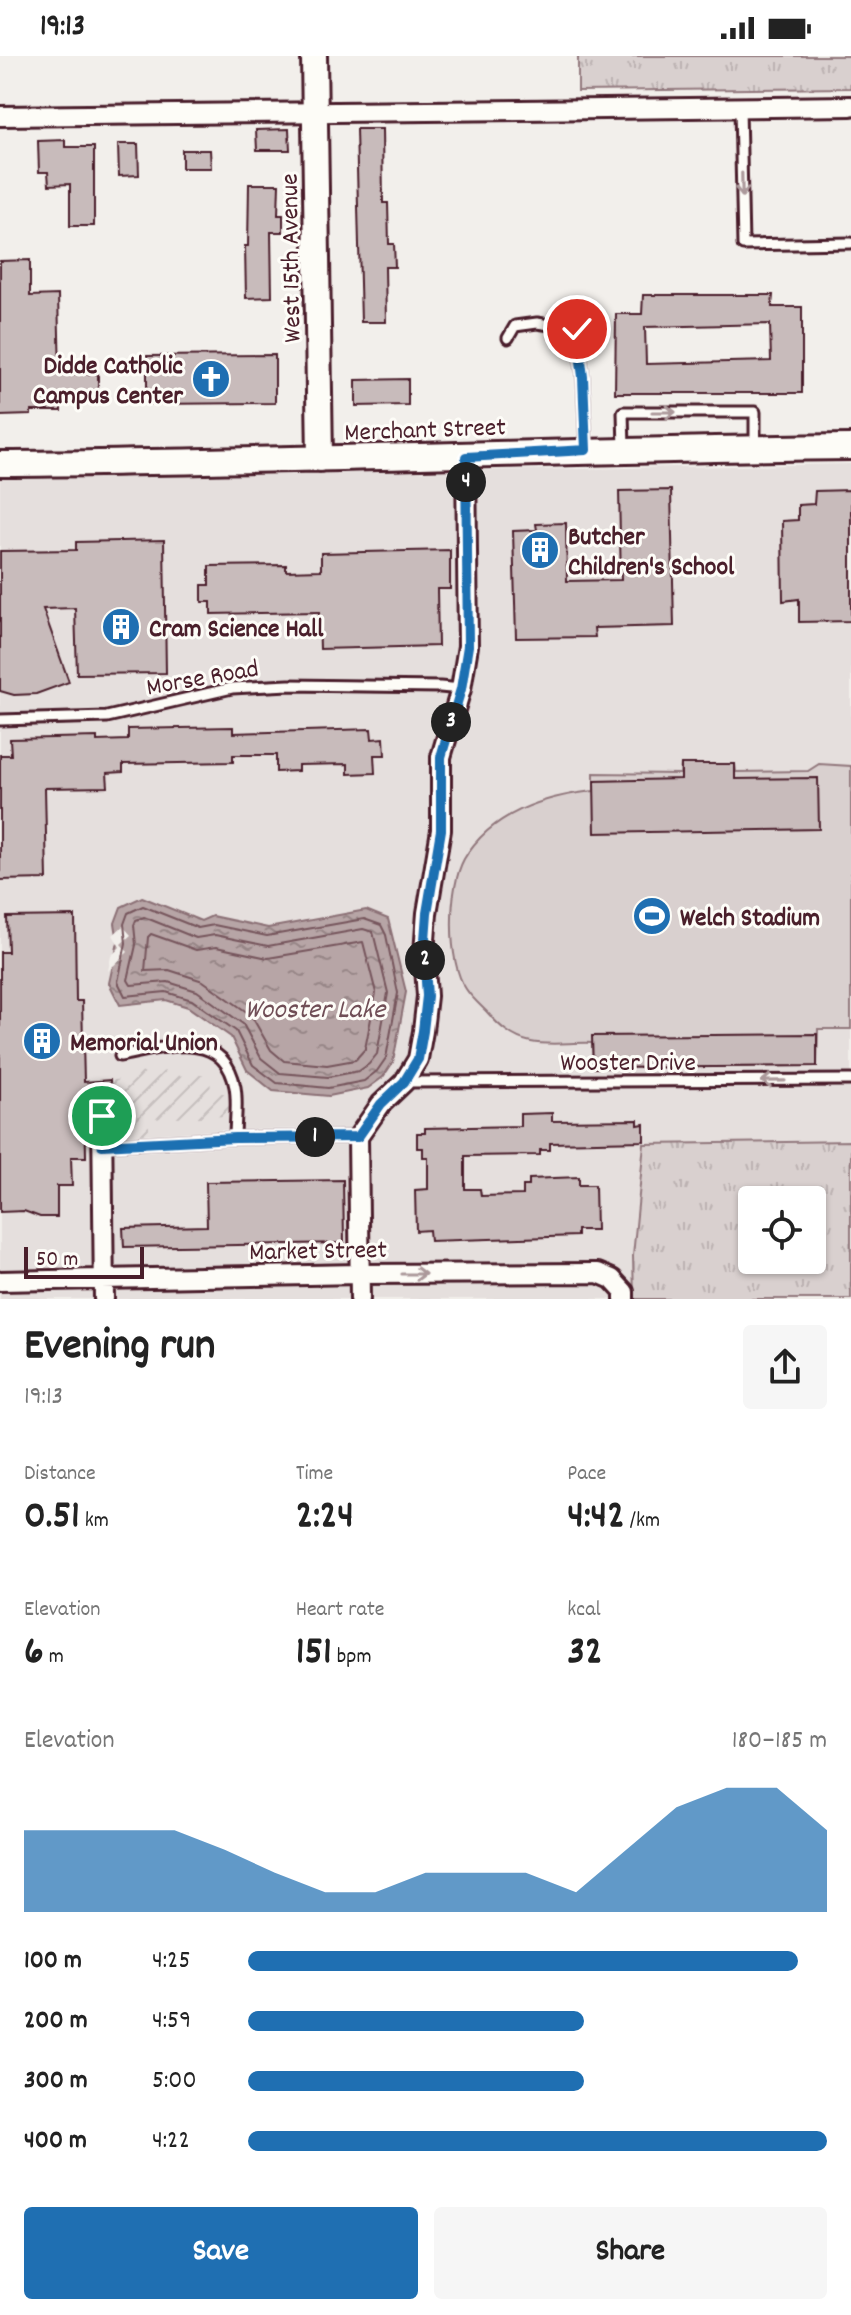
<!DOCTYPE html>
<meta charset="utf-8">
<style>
body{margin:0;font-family:Dekko,sans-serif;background:#f6f6f6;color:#222;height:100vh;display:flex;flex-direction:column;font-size:30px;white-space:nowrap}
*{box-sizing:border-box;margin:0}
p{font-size:26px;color:#767676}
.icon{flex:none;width:44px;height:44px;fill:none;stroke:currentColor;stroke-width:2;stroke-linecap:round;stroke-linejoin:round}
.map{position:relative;height:1243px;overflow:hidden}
.side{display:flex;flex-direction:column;background:#fff;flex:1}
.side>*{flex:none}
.controls{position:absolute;left:738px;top:1130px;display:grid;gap:16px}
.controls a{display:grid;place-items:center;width:88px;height:88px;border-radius:8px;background:#fff;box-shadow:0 2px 6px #0004;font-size:40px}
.scale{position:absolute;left:24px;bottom:20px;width:120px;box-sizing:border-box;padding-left:8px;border:4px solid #4a1f2b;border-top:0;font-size:22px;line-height:28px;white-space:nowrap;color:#4a1f2b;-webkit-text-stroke:6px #fdfcf7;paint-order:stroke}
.pin{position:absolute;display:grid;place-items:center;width:68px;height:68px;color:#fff;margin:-34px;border:4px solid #fff;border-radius:50%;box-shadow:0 2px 8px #0007}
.km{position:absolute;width:40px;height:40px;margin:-20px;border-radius:50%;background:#222;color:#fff;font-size:22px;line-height:40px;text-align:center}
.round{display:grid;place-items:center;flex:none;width:84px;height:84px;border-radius:8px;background:#f6f6f6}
.overview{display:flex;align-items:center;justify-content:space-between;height:136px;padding:0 24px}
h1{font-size:44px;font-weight:800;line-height:60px}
.stats{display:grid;grid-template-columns:repeat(3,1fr);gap:12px;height:136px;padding:8px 24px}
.stats div{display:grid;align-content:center}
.stats b{font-size:40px;font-weight:800}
.stats small{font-size:22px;font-weight:400}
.stats p{font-size:22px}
.chart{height:224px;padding:16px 24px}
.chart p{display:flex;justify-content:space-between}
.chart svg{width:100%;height:144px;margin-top:8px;fill:#1f6fb2;opacity:.7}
.primary-button{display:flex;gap:16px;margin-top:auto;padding:16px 24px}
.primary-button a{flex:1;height:92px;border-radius:8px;background:#1f6fb2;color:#fff;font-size:32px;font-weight:800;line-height:92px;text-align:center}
.primary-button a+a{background:#f6f6f6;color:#222}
ul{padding:0 24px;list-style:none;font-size:26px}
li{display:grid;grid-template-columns:128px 96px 1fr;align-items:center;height:60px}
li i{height:20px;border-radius:10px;background:#1f6fb2}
.status{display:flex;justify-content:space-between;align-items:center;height:56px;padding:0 40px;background:#fff;direction:ltr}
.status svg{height:22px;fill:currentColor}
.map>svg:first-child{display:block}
.built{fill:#e5dfdd;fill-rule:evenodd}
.industrial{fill:url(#industrial-furrows)}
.park{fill:url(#park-tufts);stroke:#92787d;stroke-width:2;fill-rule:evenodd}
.garden{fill:#d9d0cf;stroke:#92787d;stroke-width:2}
.water{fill:url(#water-ripples);stroke:#8b6f75;stroke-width:2}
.pier{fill:#f2efeb}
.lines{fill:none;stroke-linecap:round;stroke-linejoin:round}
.shore{stroke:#76555c;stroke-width:2}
.building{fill:#c8bbbb;stroke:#4a1f2b;stroke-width:2;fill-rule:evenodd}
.lane-casing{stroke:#4a1f2b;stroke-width:15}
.street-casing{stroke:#4a1f2b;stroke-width:24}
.secondary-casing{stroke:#4a1f2b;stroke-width:30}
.lane{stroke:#fdfcf7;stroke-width:9}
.street{stroke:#fdfcf7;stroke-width:18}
.secondary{stroke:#fdfcf7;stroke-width:24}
.oneway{stroke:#ac999b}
.route-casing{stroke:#fff;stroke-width:16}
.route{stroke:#1f6fb2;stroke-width:10}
.labels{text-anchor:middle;stroke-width:6;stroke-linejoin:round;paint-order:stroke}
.street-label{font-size:26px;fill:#4a1f2b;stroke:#fdfcf7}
.poi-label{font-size:26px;font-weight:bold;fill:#4a1f2b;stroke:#fdfcf7;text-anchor:start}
.water-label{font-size:28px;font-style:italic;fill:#704e56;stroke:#fdfcf7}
</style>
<div class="status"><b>19:13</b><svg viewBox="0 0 49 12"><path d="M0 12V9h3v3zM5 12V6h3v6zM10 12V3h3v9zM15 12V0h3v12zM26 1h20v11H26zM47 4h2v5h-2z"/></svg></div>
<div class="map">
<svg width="851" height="1243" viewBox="0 0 851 1243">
<defs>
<pattern id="industrial-furrows" width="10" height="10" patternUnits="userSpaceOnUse" patternTransform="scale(2)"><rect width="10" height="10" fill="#e5dfdd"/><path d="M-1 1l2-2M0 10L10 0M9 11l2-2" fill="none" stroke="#c6bfbe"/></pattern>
<pattern id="park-tufts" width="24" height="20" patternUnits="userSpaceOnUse" patternTransform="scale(2)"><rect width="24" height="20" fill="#d9d0cf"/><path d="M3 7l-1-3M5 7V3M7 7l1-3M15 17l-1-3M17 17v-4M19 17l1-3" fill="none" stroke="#bcb2b2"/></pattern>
<pattern id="water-ripples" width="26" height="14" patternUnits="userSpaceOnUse" patternTransform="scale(2)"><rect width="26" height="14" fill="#b7a5a6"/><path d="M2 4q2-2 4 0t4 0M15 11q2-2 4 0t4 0" fill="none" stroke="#978687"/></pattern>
</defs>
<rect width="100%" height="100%" fill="#f2efeb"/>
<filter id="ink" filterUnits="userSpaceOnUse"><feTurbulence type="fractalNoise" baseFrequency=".0125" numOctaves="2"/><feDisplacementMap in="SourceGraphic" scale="16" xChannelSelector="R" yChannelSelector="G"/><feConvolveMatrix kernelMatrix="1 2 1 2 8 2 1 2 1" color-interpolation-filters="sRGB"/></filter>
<g filter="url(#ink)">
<path class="built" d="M851 408V1243H0V423ZM752 1144H812V1204H752Z"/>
<path class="industrial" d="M171 1015 172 1020 210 1018 211 1037H228L229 1060 149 1063V1078L118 1080 117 1064H112L110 1024 134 1023V1017Z"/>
<path class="park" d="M578 0H851V32L578 35Z
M851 1085V1243H634L633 1200 644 1088ZM812 1144V1204H752V1144Z"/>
<path class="garden" d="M681 708H735L736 716 808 715 819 708 851 710V973H818L817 1010 593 1012 592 987C573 986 550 990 531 986 512 982 499 970 487 956 480 949 471 941 466 933 447 906 448 832 464 803 491 757 545 740 594 735V717L680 718Z"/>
<path class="water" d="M142 841 201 865 212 860 268 872 366 854 388 863 406 936 393 1006 383 1021 368 1032 329 1040 273 1035 247 1014 231 981 188 951 166 944 120 949 109 927 118 886 115 867 121 851Z"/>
<path class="pier" d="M123 870 131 879 121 888 128 896 108 915 111 900 120 891 113 879Z"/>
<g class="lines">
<path class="shore" d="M143 850 198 872 214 869 267 880 364 863 381 869 386 879 398 937 386 1002 377 1015 364 1025 328 1032 277 1027 253 1009 236 975 192 944 166 936 125 940 118 926 126 887 124 868 128 857Z
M144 861 196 882 215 879 268 890 363 873 373 876 388 937 377 998 369 1008 359 1015 328 1021 280 1017 261 1002 243 968 197 935 168 926 131 929 128 924 136 889 134 869 136 864Z
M151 878 196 894 216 891 268 902 363 886 376 937 365 993 355 1004 327 1009 284 1005 271 994 251 959 203 925 169 914 145 915 148 881Z"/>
</g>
<path class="building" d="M289 73 290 94H257L256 74Z
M356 73H382L383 147H388L389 188H394L395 211H385L386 266H361Z
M65 84V91H94V170H70V128L49 129 48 116H39L38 85Z
M118 88H138L139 119 119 120Z
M182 94H210L211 112H182Z
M249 128H279L278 159H283V176H271L272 241 246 242 245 190H248Z
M30 204V240L58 239 60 318H98V346L61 347V355H31V359L0 360V205Z
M643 239H773L772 251H802V337H615L616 258H642ZM770 268 771 305 646 308 645 271Z
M275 299V347L147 348V300Z
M408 323V349L356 350V324Z
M671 434 674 570 594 572 595 581 516 582 513 475 537 474 536 468 566 467 567 525 621 524 619 435Z
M851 434V565L799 566V543L783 545 782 465 798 464V449L814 448 815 435Z
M164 484 166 617 77 618 75 552 43 553 69 626 36 638 14 639 0 635V495L76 494V486Z
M450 494V533H437L438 590 320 593 319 556 211 558V546H202V529H209V510L286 509V515L321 514V497Z
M233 671V677L371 673 372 683 384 682 385 699H374L375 717 348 718V708L298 709V715L276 716V699H233V706L123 708V716L107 717 108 731 45 732 47 823 0 824V699H11L10 683 97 681V685L128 684V673Z
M681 708H735V723L818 722 819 773 595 777 594 725 681 723Z
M75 860 76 945H82L84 1026 110 1024 111 1047 85 1048 86 1101H71L72 1130H57V1161H40L24 1155 0 1156V896H8L7 861Z
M817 978V1010L593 1012 592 980Z
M552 1057V1065L638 1064V1069L644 1068V1085L550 1087V1094H540V1099L465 1100V1133H480L481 1140 523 1139V1130H529V1123L579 1121V1129H595L596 1174H577V1180L430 1185 429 1174 416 1175 415 1134 428 1133V1101H423V1092H417V1077H425V1072L520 1070V1058Z
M343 1124 344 1187 124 1191 123 1172 207 1170 206 1126Z"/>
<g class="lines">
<defs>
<path id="lane" d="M740 52 743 189 851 187
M508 282 515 270 537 267 577 273 583 321 586 394
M624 393 623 356H755V392
M0 664 107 661 232 632 289 629 440 631 461 633
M120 1000C162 992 224 971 235 1031 238 1048 235 1065 235 1082L358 1081
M404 1026 851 1024
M102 1089 235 1082"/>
<path id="street" d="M0 60 851 50
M102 1060 104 1243
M0 1225 359 1218 598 1217 612 1223 624 1236V1243
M360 1243 358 1081 381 1048 404 1026 418 1003 423 975 427 940 424 897 427 857 441 774V701L461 633 468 590 466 401"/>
<path id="secondary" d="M314 0 320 403
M0 408C284 406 567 394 851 391"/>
</defs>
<use href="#lane" class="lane-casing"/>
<use href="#street" class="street-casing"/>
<use href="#secondary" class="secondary-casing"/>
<use href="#lane" class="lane"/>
<use href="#street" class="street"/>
<use href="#secondary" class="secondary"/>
</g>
<defs><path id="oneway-shaft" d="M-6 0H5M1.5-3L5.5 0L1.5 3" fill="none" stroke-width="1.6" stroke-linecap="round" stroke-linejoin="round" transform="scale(2)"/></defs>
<g class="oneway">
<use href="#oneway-shaft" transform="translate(742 129) rotate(89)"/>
<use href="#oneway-shaft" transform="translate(664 356)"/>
<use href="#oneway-shaft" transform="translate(773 1025) rotate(179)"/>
<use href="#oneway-shaft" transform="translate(414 1218)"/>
</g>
</g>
<g class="lines" filter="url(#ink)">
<defs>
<path id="route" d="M102 1060V1089L235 1082 358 1081 381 1048 404 1026 418 1003 423 975 427 940 424 897 427 857 441 774V701L461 633 468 590 466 401 586 394 583 321 577 273"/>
</defs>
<use href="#route" class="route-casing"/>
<use href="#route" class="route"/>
</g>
<defs>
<symbol id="church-disc" viewBox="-11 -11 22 22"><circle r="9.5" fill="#1f6fb2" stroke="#fdfcf7"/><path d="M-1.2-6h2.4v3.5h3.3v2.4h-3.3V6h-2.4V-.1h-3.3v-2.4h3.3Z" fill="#fff"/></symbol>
<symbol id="building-disc" viewBox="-11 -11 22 22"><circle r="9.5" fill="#1f6fb2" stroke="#fdfcf7"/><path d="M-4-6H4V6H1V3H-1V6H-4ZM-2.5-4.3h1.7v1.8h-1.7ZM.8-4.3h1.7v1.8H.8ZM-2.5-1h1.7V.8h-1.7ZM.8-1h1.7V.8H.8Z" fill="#fff"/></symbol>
<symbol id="stadium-disc" viewBox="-11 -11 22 22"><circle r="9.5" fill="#1f6fb2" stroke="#fdfcf7"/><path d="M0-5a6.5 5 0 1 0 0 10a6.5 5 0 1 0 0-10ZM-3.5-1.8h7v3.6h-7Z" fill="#fff"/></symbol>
</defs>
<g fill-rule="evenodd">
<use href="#church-disc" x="189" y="301" width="44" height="44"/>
<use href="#building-disc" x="518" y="472" width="44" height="44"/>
<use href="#building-disc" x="99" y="549" width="44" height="44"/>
<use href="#stadium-disc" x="630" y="838" width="44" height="44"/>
<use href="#building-disc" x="20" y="963" width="44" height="44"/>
</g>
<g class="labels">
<g class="street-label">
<text transform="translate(289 202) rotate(-91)" y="9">West 15th Avenue</text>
<text transform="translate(425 372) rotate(-2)" y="9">Merchant Street</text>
<text transform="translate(202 620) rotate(-10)" y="9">Morse Road</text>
<text x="628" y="1014">Wooster Drive</text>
<text transform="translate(318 1193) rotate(-1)" y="9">Market Street</text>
</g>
<g class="poi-label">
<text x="183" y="317" text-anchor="end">Didde Catholic<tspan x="183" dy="30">Campus Center</tspan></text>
<text x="568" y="488">Butcher<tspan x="568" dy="30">Children's School</tspan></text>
<text x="149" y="580">Cram Science Hall</text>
<text x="680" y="869">Welch Stadium</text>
<text x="70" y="994">Memorial Union</text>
</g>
<g class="water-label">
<text x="315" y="961">Wooster Lake</text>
</g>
</g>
</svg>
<div class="controls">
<a><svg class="icon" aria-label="locate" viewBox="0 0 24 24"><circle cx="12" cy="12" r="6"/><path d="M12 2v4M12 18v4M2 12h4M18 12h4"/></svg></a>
</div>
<div class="scale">50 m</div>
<div class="pin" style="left:102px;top:1060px;background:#1e9e55"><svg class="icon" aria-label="arrive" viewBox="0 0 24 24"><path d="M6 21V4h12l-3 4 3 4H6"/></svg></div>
<div class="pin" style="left:577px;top:273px;background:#d93025"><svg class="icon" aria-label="check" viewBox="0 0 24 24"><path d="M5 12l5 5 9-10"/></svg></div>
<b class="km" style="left:315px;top:1081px">1</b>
<b class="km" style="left:425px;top:904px">2</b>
<b class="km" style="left:451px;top:666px">3</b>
<b class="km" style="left:466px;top:426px">4</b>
</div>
<section class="side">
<div class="overview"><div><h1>Evening run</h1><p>19:13</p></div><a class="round"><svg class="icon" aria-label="share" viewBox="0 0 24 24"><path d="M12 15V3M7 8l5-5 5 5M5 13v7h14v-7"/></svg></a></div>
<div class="stats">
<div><p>Distance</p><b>0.51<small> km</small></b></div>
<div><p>Time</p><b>2:24</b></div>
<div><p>Pace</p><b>4:42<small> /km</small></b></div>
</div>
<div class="stats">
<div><p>Elevation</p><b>6<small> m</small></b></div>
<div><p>Heart rate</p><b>151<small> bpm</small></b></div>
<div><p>kcal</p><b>32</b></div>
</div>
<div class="chart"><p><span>Elevation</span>180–185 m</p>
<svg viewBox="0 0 160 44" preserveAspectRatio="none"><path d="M0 44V19L10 19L20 19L30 19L40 25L50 32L60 38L70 38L80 32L90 32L100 32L110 38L120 25L130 12L140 6L150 6L160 19V44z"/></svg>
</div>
<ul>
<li><b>100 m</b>4:25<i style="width:95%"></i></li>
<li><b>200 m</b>4:59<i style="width:58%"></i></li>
<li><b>300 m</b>5:00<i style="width:58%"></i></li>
<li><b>400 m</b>4:22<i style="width:100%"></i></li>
</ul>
<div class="primary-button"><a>Save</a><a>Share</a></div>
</section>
